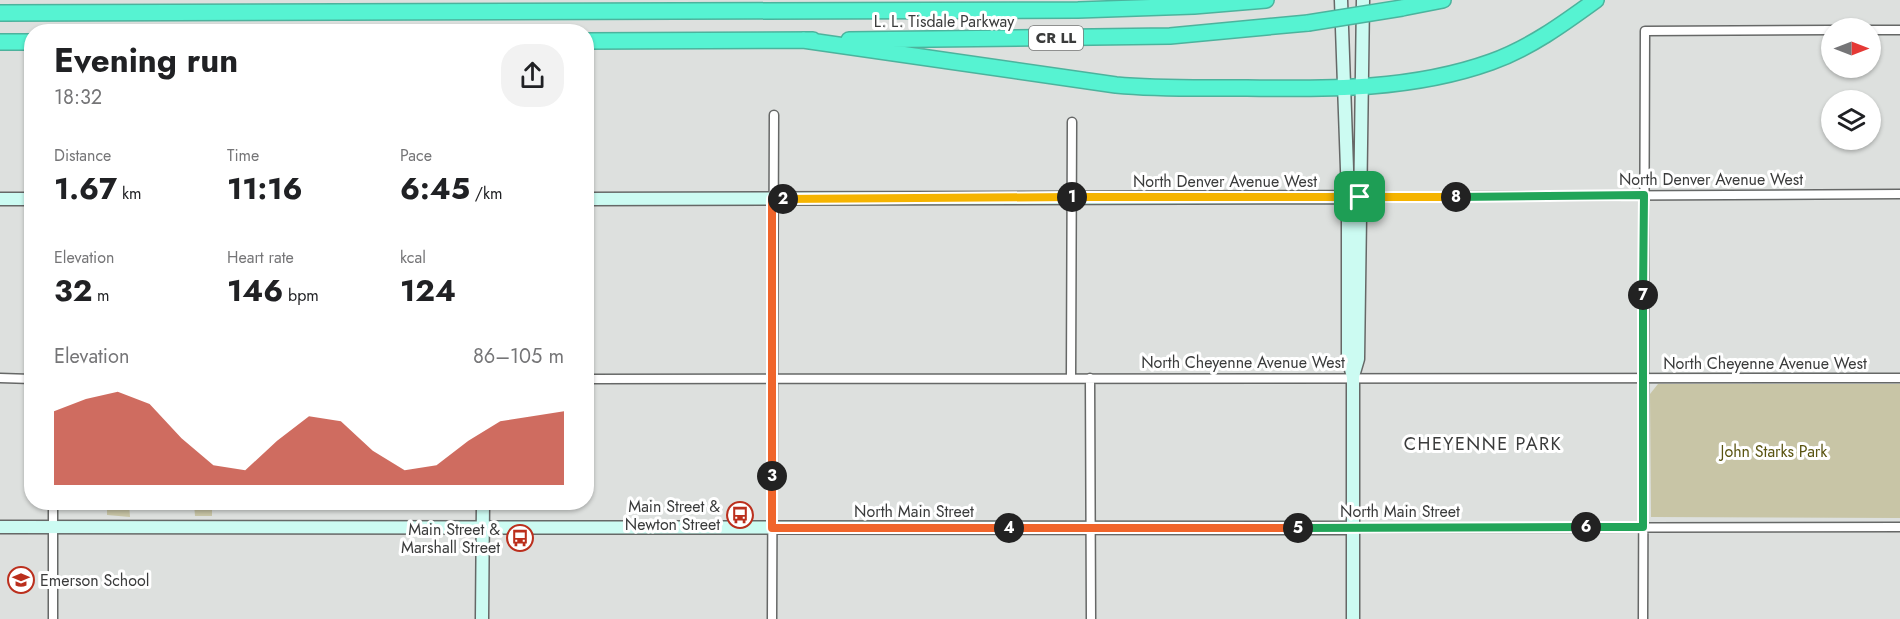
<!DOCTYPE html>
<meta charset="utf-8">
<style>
body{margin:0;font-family:Jost,sans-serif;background:#f2f2f2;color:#202124;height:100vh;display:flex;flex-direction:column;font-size:22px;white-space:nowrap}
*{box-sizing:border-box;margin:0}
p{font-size:20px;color:#757577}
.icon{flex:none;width:33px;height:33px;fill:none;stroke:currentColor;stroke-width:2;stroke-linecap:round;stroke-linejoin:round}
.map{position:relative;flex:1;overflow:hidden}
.panel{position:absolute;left:24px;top:24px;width:570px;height:486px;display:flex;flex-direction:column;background:#fff;border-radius:24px;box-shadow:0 2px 4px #0004}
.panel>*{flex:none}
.needle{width:39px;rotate:90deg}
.controls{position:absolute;left:1821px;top:18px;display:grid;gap:12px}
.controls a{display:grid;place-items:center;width:60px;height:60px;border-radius:50%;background:#fff;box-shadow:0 2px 4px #0004;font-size:30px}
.pin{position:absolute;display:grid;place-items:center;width:51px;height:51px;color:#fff;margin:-26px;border-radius:12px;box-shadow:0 3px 9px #0006}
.km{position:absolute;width:30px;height:30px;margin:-15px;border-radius:50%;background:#222;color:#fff;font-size:16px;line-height:30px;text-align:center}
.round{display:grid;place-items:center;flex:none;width:63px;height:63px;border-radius:24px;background:#f2f2f2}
.head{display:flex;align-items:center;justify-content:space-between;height:102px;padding:0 30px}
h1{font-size:33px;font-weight:700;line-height:45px}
.metrics{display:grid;grid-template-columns:repeat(3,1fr);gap:9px;height:102px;padding:6px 30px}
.metrics div{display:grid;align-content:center}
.metrics b{font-size:30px;font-weight:700}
.metrics small{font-size:16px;font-weight:400}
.metrics p{font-size:16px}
.chart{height:168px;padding:12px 30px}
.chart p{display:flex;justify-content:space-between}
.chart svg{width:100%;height:108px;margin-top:6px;fill:#bb2f1d;opacity:.7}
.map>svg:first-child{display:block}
.green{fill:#c8c5a6}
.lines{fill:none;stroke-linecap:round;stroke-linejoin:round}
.street-casing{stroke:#666867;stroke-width:11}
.secondary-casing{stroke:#666867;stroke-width:15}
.highway-casing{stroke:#4cb39d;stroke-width:18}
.street{stroke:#fff;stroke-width:8}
.secondary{stroke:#ccfbf2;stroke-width:12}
.highway{stroke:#56f3d2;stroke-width:15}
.highway-bridge-casing{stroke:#4cb39d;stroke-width:18;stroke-linecap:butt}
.highway-bridge{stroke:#56f3d2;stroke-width:15}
.split-1-casing{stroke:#fff;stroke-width:12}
.split-2-casing{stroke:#fff;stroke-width:12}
.split-3-casing{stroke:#fff;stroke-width:12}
.split-4-casing{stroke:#fff;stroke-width:12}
.split-5-casing{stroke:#fff;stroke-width:12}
.split-6-casing{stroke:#fff;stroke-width:12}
.split-7-casing{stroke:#fff;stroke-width:12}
.split-8-casing{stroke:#fff;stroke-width:12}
.split-9-casing{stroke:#fff;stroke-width:12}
.split-1{stroke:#f5b400;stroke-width:8}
.split-2{stroke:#f5b400;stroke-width:8}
.split-3{stroke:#f0652b;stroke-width:8}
.split-4{stroke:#f0652b;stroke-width:8}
.split-5{stroke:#f0652b;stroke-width:8}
.split-6{stroke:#22a559;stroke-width:8}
.split-7{stroke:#22a559;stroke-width:8}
.split-8{stroke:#22a559;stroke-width:8}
.split-9{stroke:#f5b400;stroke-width:8}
.labels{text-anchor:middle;stroke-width:6;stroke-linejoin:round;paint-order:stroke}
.shield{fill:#fff;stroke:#757676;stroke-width:1.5}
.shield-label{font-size:15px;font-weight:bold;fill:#3a3b3b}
.street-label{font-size:16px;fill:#3a3b3b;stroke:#fff}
.park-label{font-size:16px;fill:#5a5411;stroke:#fff}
.poi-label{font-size:16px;fill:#3a3b3b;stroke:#fff;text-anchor:end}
.neighbourhood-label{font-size:18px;letter-spacing:1.5px;fill:#3a3b3b;stroke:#fff}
</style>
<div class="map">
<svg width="1900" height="619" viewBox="0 0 1900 619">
<rect width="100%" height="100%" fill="#dde0de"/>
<path class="green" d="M1658 384H1900V518L1651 517 1650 394Z
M107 503H129L130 517 107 515Z
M194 503H212V516H195Z"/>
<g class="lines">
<defs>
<path id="street" d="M1870 30H1900
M1360 197 1900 194
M0 378 32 379
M1071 378 1072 122
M1090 378 1091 619
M586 379 1900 378
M1352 528 1900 527
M53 619V502
M772 619 774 115
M1643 619 1645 31 1832 30"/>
<path id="secondary" d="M1341 0 1348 197V358L1353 377V619
M0 199H32
M586 199 1360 197
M1353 376 1358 359 1363 0
M0 527 1352 528
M482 619 483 502"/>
<path id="highway" d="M1402 8 1443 0
M0 13 1078 10 1194 6 1266 0
M803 40 1116 85C1157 89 1198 88 1239 88 1324 89 1410 91 1491 62 1530 48 1563 24 1596 0
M849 40 1170 36 1308 23
M586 41 813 40
M0 42H32"/>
</defs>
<use href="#street" class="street-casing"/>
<use href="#secondary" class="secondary-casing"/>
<use href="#highway" class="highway-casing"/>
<use href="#street" class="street"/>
<use href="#secondary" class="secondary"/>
<use href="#highway" class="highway"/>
<defs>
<path id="highway-bridge" d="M1308 23 1402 8"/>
</defs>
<use href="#highway-bridge" class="highway-bridge-casing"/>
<use href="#highway-bridge" class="highway-bridge"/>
</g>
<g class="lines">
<defs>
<path id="split-1" d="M1072 197H1360"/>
<path id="split-2" d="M783 199 1072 197"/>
<path id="split-3" d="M772 476V199H783"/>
<path id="split-4" d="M772 476V528H1009"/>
<path id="split-5" d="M1009 528H1298"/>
<path id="split-6" d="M1298 528 1586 527"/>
<path id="split-7" d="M1586 527H1643V295"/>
<path id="split-8" d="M1456 197 1644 195 1643 295"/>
<path id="split-9" d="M1360 197H1456"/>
</defs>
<use href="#split-1" class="split-1-casing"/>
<use href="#split-2" class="split-2-casing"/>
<use href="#split-3" class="split-3-casing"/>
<use href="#split-4" class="split-4-casing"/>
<use href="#split-5" class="split-5-casing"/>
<use href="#split-6" class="split-6-casing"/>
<use href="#split-7" class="split-7-casing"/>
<use href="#split-8" class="split-8-casing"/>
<use href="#split-9" class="split-9-casing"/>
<use href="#split-1" class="split-1"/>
<use href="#split-2" class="split-2"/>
<use href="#split-3" class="split-3"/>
<use href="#split-4" class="split-4"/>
<use href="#split-5" class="split-5"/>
<use href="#split-6" class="split-6"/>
<use href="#split-7" class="split-7"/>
<use href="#split-8" class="split-8"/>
<use href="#split-9" class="split-9"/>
</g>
<defs>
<symbol id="bus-ring" viewBox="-11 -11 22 22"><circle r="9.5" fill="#fff" stroke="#bb2f1d" stroke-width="1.5"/><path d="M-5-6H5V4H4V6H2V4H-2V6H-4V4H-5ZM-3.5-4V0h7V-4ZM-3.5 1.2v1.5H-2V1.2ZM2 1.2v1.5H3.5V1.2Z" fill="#bb2f1d"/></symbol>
<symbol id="school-ring" viewBox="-11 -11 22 22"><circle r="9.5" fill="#fff" stroke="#bb2f1d" stroke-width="1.5"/><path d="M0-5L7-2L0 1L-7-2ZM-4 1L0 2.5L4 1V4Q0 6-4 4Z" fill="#bb2f1d"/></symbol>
</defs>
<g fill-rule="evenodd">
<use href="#bus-ring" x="725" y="500" width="30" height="30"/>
<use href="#bus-ring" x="505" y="523" width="30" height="30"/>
<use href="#school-ring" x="6" y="565" width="30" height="30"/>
</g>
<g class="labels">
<rect class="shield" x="1029" y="26" width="54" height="24" rx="4.5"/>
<g class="shield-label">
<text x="1056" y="43">CR LL</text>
</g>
<g class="street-label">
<text x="944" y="27">L. L. Tisdale Parkway</text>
<text x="1711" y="185">North Denver Avenue West</text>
<text x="1225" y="187">North Denver Avenue West</text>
<text x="1243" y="368">North Cheyenne Avenue West</text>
<text x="1765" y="369">North Cheyenne Avenue West</text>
<text x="914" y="517">North Main Street</text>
<text x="1400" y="517">North Main Street</text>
</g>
<g class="park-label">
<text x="1774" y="457">John Starks Park</text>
</g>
<g class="poi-label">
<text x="720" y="512">Main Street &amp;<tspan x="720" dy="18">Newton Street</tspan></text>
<text x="500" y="535">Main Street &amp;<tspan x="500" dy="18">Marshall Street</tspan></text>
<text x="40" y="586" text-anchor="start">Emerson School</text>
</g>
<g class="neighbourhood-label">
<text x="1483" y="450">CHEYENNE PARK</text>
</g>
</g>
</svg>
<div class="controls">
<a><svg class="needle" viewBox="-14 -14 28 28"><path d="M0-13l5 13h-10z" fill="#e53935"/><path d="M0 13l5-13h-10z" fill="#757577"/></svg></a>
<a><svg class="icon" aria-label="layers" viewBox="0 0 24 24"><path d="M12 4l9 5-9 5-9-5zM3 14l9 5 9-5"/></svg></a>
</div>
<div class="pin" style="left:1360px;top:197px;background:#1e9e55"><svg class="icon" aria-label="arrive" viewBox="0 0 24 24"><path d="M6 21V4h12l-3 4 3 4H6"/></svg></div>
<b class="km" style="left:1072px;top:197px">1</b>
<b class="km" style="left:783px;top:199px">2</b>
<b class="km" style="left:772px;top:476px">3</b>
<b class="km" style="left:1009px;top:528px">4</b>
<b class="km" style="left:1298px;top:528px">5</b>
<b class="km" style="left:1586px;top:527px">6</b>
<b class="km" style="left:1643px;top:295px">7</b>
<b class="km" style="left:1456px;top:197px">8</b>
<section class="panel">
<div class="head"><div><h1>Evening run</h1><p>18:32</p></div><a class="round"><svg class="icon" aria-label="share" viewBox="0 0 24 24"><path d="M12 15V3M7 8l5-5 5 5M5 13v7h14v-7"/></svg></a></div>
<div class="metrics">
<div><p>Distance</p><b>1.67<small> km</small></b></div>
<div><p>Time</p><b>11:16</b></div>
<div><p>Pace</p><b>6:45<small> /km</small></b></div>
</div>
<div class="metrics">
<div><p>Elevation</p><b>32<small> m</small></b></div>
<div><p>Heart rate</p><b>146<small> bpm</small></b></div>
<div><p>kcal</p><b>124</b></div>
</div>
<div class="chart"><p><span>Elevation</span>86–105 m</p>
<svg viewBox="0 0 160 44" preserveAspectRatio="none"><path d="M0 44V14L10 9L20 6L30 11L40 25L50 36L60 38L70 26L80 16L90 18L100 30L110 38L120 36L130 26L140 18L150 16L160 14V44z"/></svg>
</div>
</section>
</div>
